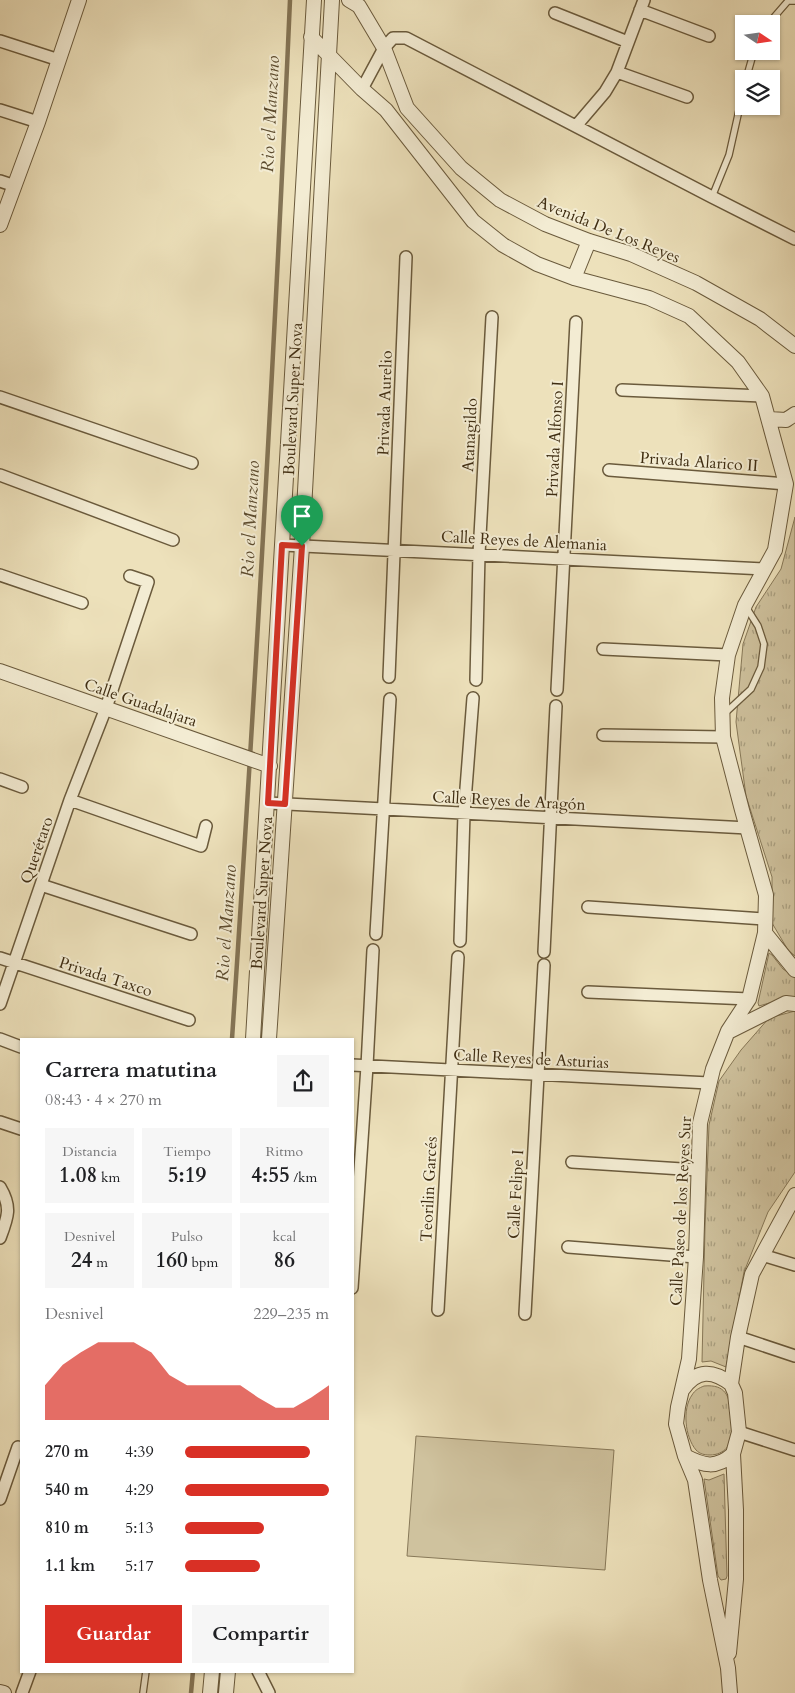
<!DOCTYPE html>
<html lang="es">
<meta charset="utf-8">
<style>
body{margin:0;font-family:Cardo,serif;background:#f6f6f6;color:#202124;height:100vh;display:flex;flex-direction:column;font-size:19px;white-space:nowrap}
*{box-sizing:border-box;margin:0}
p{font-size:16px;color:#757577}
.icon{flex:none;width:28px;height:28px;fill:none;stroke:currentColor;stroke-width:2;stroke-linecap:round;stroke-linejoin:round}
.map{position:relative;flex:1;overflow:hidden}
.panel{position:absolute;left:20px;top:1038px;width:334px;height:635px;display:flex;flex-direction:column;background:#fff;border-radius:0px;box-shadow:0 1px 4px #0004}
.panel>*{flex:none}
.needle{width:32px;rotate:103deg}
.controls{position:absolute;left:735px;top:15px;display:grid;gap:10px}
.controls a{display:grid;place-items:center;width:45px;height:45px;border-radius:0px;background:#fff;box-shadow:0 1px 4px #0004;font-size:25px}
.pin{position:absolute;display:grid;place-items:center;width:42px;height:42px;color:#fff;margin:-51px -21px;border-radius:50% 50% 50% 0;rotate:-45deg;box-shadow:0 0 5px #0007}
.pin .icon{rotate:45deg}
.round{display:grid;place-items:center;flex:none;width:52px;height:52px;border-radius:0px;background:#f6f6f6}
.head{display:flex;align-items:center;justify-content:space-between;height:85px;padding:0 25px}
h1{font-size:22px;font-weight:800;line-height:38px}
.metrics{display:grid;grid-template-columns:repeat(3,1fr);gap:8px;height:85px;padding:5px 25px}
.metrics div{display:grid;align-content:center;border-radius:0px;background:#f6f6f6;text-align:center}
.metrics b{font-size:21px;font-weight:800}
.metrics small{font-size:14px;font-weight:400}
.metrics p{font-size:14px}
.chart{height:140px;padding:10px 25px}
.chart p{display:flex;justify-content:space-between}
.chart svg{width:100%;height:90px;margin-top:5px;fill:#d93025;opacity:.7}
.primary-button{display:flex;gap:10px;margin-top:auto;padding:10px 25px}
.primary-button a{flex:1;height:58px;border-radius:0px;background:#d93025;color:#fff;font-size:20px;font-weight:800;line-height:58px;text-align:center}
.primary-button a+a{background:#f6f6f6;color:#202124}
ul{padding:0 25px;list-style:none;font-size:16px}
li{display:grid;grid-template-columns:80px 60px 1fr;align-items:center;height:38px}
li i{height:12px;border-radius:6px;background:#d93025}
.map>svg:first-child{display:block}
.park{fill:url(#park-tufts);stroke:#877858}
.pitch{fill:#cfc29e;stroke:#877858}
.lines{fill:none;stroke-linecap:round;stroke-linejoin:round}
.stream{stroke:#847455;stroke-width:4.5}
.service-casing{stroke:#6a5a3c;stroke-width:8}
.minor-casing{stroke:#6a5a3c;stroke-width:14}
.tertiary-casing{stroke:#6a5a3c;stroke-width:16}
.service{stroke:#f3ecd3;stroke-width:5.5}
.minor{stroke:#f3ecd3;stroke-width:11}
.tertiary{stroke:#f3ecd3;stroke-width:14}
.route-casing{stroke:#fff;stroke-width:10}
.route{stroke:#d93025;stroke-width:6}
.labels{text-anchor:middle;stroke-width:4;stroke-linejoin:round;paint-order:stroke}
.street-label{font-size:16px;fill:#3f2d12;stroke:#f3ecd3}
.water-label{font-size:18px;font-style:italic;fill:#5c4b2e;stroke:#f3ecd3}
</style>
<div class="map">
<svg width="795" height="1693" viewBox="0 0 795 1693">
<defs>
<pattern id="park-tufts" width="24" height="20" patternUnits="userSpaceOnUse" patternTransform="scale(1.25)"><rect width="24" height="20" fill="#cfc29e"/><path d="M3 7l-1-3M5 7V3M7 7l1-3M15 17l-1-3M17 17v-4M19 17l1-3" fill="none" stroke="#a99e7f"/></pattern>
</defs>
<rect width="100%" height="100%" fill="#ede1bb"/>
<filter id="stains"><feTurbulence type="fractalNoise" baseFrequency=".004" numOctaves="4"/><feColorMatrix values="0 0 0 0 .2 0 0 0 0 .09 0 0 0 0 .02 0 0 0 .5 -.17"/></filter>
<radialGradient id="worn" r=".72"><stop offset=".6" stop-color="#630" stop-opacity="0"/><stop offset="1" stop-color="#630" stop-opacity=".3"/></radialGradient>
<path class="park" d="M795 517V956L788 950 772 923V877L746 796 736 722 743 644 756 607 781 569Z
M769 953 772 955 783 969 795 977V997L776 1001 759 1006 758 1003Z
M795 1011V1172L768 1212 744 1272 726 1367 711 1361 702 1362 705 1227 709 1125 719 1081 741 1050 769 1018Z
M704 1386C726 1384 729 1396 732 1415 733 1419 735 1425 734 1430 733 1444 724 1455 710 1455 704 1455 700 1454 696 1450 685 1437 682 1409 692 1395 695 1390 699 1388 704 1386Z
M724 1474 727 1576 726 1579 721 1580 718 1576 704 1479 709 1480Z"/>
<path class="pitch" d="M416 1436 614 1450 605 1570 407 1556Z"/>
<g class="lines">
<path class="stream" d="M232 1039C255 693 275 346 290 0
M191 1693 193 1671"/>
<defs>
<path id="service" d="M768 24 788 1H795
M746 79 754 51
M712 197 729 155 744 88
M724 714 751 689 761 667 764 644 758 626 746 607
M143 1693 146 1671"/>
<path id="minor" d="M640 10 709 36
M555 13 628 42
M0 41 59 60
M617 72 687 97
M362 89 384 48 393 38H406L712 197 795 239
M0 110 38 122
M576 126 605 92 617 72 644 0
M0 181 15 186
M622 390 762 396
M0 397 192 463
M609 470 786 484
M0 475 173 540
M283 545 765 569
M0 575 82 603
M603 649 728 655
M389 677 406 257
M476 680 479 554 492 317
M557 690 576 322
M603 735 723 737
M0 779 22 787
M70 800 201 846 206 826
M268 803 748 828
M41 885 191 934
M588 907 765 919
M376 934 390 699
M460 941 464 814 473 698
M544 952 556 706
M0 958 189 1020
M588 992 749 999
M0 1004 70 800 106 708 148 582 130 576
M0 1039 21 1047
M352 1065 709 1083
M0 1122 21 1129
M572 1162 698 1170
M0 1187C12 1207 8 1217 0 1238
M568 1247 696 1257
M762 1255 795 1265
M352 1288 367 1066 373 950
M438 1310 458 957
M525 1314 544 965
M738 1337 795 1356
M739 1432 795 1450
M0 1499 18 1447
M258 1671 269 1693
M22 1693 30 1671"/>
<path id="tertiary" d="M349 0 359 6 384 48 407 108 461 168 500 200 545 224 589 241 631 254 696 283 760 319 795 346
M311 37 362 89 386 110 473 221 503 245 537 264 574 278 649 298 689 316 738 362 762 396 786 484 775 550 745 605 728 655 722 698 723 737 742 810 766 895 765 933 749 999 728 1031 713 1069 700 1123 696 1257 689 1359 678 1407 676 1424 685 1456 695 1480 710 1580 728 1668 730 1693
M0 225 38 122 79 0
M574 278 589 241
M769 419 786 420 795 414
M0 671 270 766
M765 933 795 970
M730 1031 786 1003 795 1004
M253 1039 314 0
M269 1039 302 546 332 0
M683 1389C697 1369 713 1370 731 1384
M685 1456C704 1466 716 1469 733 1454
M729 1653 736 1579V1510L733 1454 739 1432 735 1393 731 1384 738 1337 752 1274 795 1195
M0 1692 4 1693
M210 1693 212 1671
M226 1693 228 1671"/>
</defs>
<use href="#service" class="service-casing"/>
<use href="#minor" class="minor-casing"/>
<use href="#tertiary" class="tertiary-casing"/>
<use href="#service" class="service"/>
<use href="#minor" class="minor"/>
<use href="#tertiary" class="tertiary"/>
</g>
<g class="lines">
<defs>
<path id="route" d="M282 545 302 546 285 804 268 803Z"/>
</defs>
<use href="#route" class="route-casing"/>
<use href="#route" class="route"/>
</g>
<g class="labels">
<g class="street-label">
<text transform="translate(609 229) rotate(22)" y="6">Avenida De Los Reyes</text>
<text transform="translate(292 399) rotate(-87)" y="6">Boulevard Super Nova</text>
<text transform="translate(384 403) rotate(-88)" y="6">Privada Aurelio</text>
<text transform="translate(469 435) rotate(-87)" y="6">Atanagildo</text>
<text transform="translate(554 439) rotate(-87)" y="6">Privada Alfonso I</text>
<text transform="translate(699 461) rotate(4)" y="6">Privada Alarico II</text>
<text transform="translate(524 540) rotate(3)" y="6">Calle Reyes de Alemania</text>
<text transform="translate(141 702) rotate(19)" y="6">Calle Guadalajara</text>
<text transform="translate(509 800) rotate(3)" y="6">Calle Reyes de Aragón</text>
<text transform="translate(36 850) rotate(-71)" y="6">Querétaro</text>
<text transform="translate(261 893) rotate(-86)" y="6">Boulevard Super Nova</text>
<text transform="translate(106 976) rotate(18)" y="6">Privada Taxco</text>
<text transform="translate(531 1058) rotate(3)" y="6">Calle Reyes de Asturias</text>
<text transform="translate(428 1189) rotate(-87)" y="6">Teorilin Garcés</text>
<text transform="translate(515 1194) rotate(-87)" y="6">Calle Felipe I</text>
<text transform="translate(680 1211) rotate(-87)" y="6">Calle Paseo de los Reyes Sur</text>
</g>
<g class="water-label">
<text transform="translate(270 114) rotate(-87)" y="6">Rio el Manzano</text>
<text transform="translate(250 519) rotate(-87)" y="6">Rio el Manzano</text>
<text transform="translate(226 923) rotate(-86)" y="6">Rio el Manzano</text>
</g>
</g>
<rect width="100%" height="100%" filter="url(#stains)"/>
<rect width="100%" height="100%" fill="url(#worn)"/>
</svg>
<div class="controls">
<a><svg class="needle" viewBox="-14 -14 28 28"><path d="M0-13l5 13h-10z" fill="#e53935"/><path d="M0 13l5-13h-10z" fill="#757577"/></svg></a>
<a><svg class="icon" aria-label="layers" viewBox="0 0 24 24"><path d="M12 4l9 5-9 5-9-5zM3 14l9 5 9-5"/></svg></a>
</div>
<div class="pin" style="left:302px;top:546px;background:#1e9e55"><svg class="icon" aria-label="arrive" viewBox="0 0 24 24"><path d="M6 21V4h12l-3 4 3 4H6"/></svg></div>
<section class="panel">
<div class="head"><div><h1>Carrera matutina</h1><p>08:43 · 4 × 270 m</p></div><a class="round"><svg class="icon" aria-label="share" viewBox="0 0 24 24"><path d="M12 15V3M7 8l5-5 5 5M5 13v7h14v-7"/></svg></a></div>
<div class="metrics">
<div><p>Distancia</p><b>1.08<small> km</small></b></div>
<div><p>Tiempo</p><b>5:19</b></div>
<div><p>Ritmo</p><b>4:55<small> /km</small></b></div>
</div>
<div class="metrics">
<div><p>Desnivel</p><b>24<small> m</small></b></div>
<div><p>Pulso</p><b>160<small> bpm</small></b></div>
<div><p>kcal</p><b>86</b></div>
</div>
<div class="chart"><p><span>Desnivel</span>229–235 m</p>
<svg viewBox="0 0 160 44" preserveAspectRatio="none"><path d="M0 44V27L10 17L20 11L30 6L40 6L50 6L60 11L70 22L80 27L90 27L100 27L110 27L120 33L130 38L140 38L150 33L160 27V44z"/></svg>
</div>
<ul>
<li><b>270 m</b>4:39<i style="width:87%"></i></li>
<li><b>540 m</b>4:29<i style="width:100%"></i></li>
<li><b>810 m</b>5:13<i style="width:55%"></i></li>
<li><b>1.1 km</b>5:17<i style="width:52%"></i></li>
</ul>
<div class="primary-button"><a>Guardar</a><a>Compartir</a></div>
</section>
</div>
